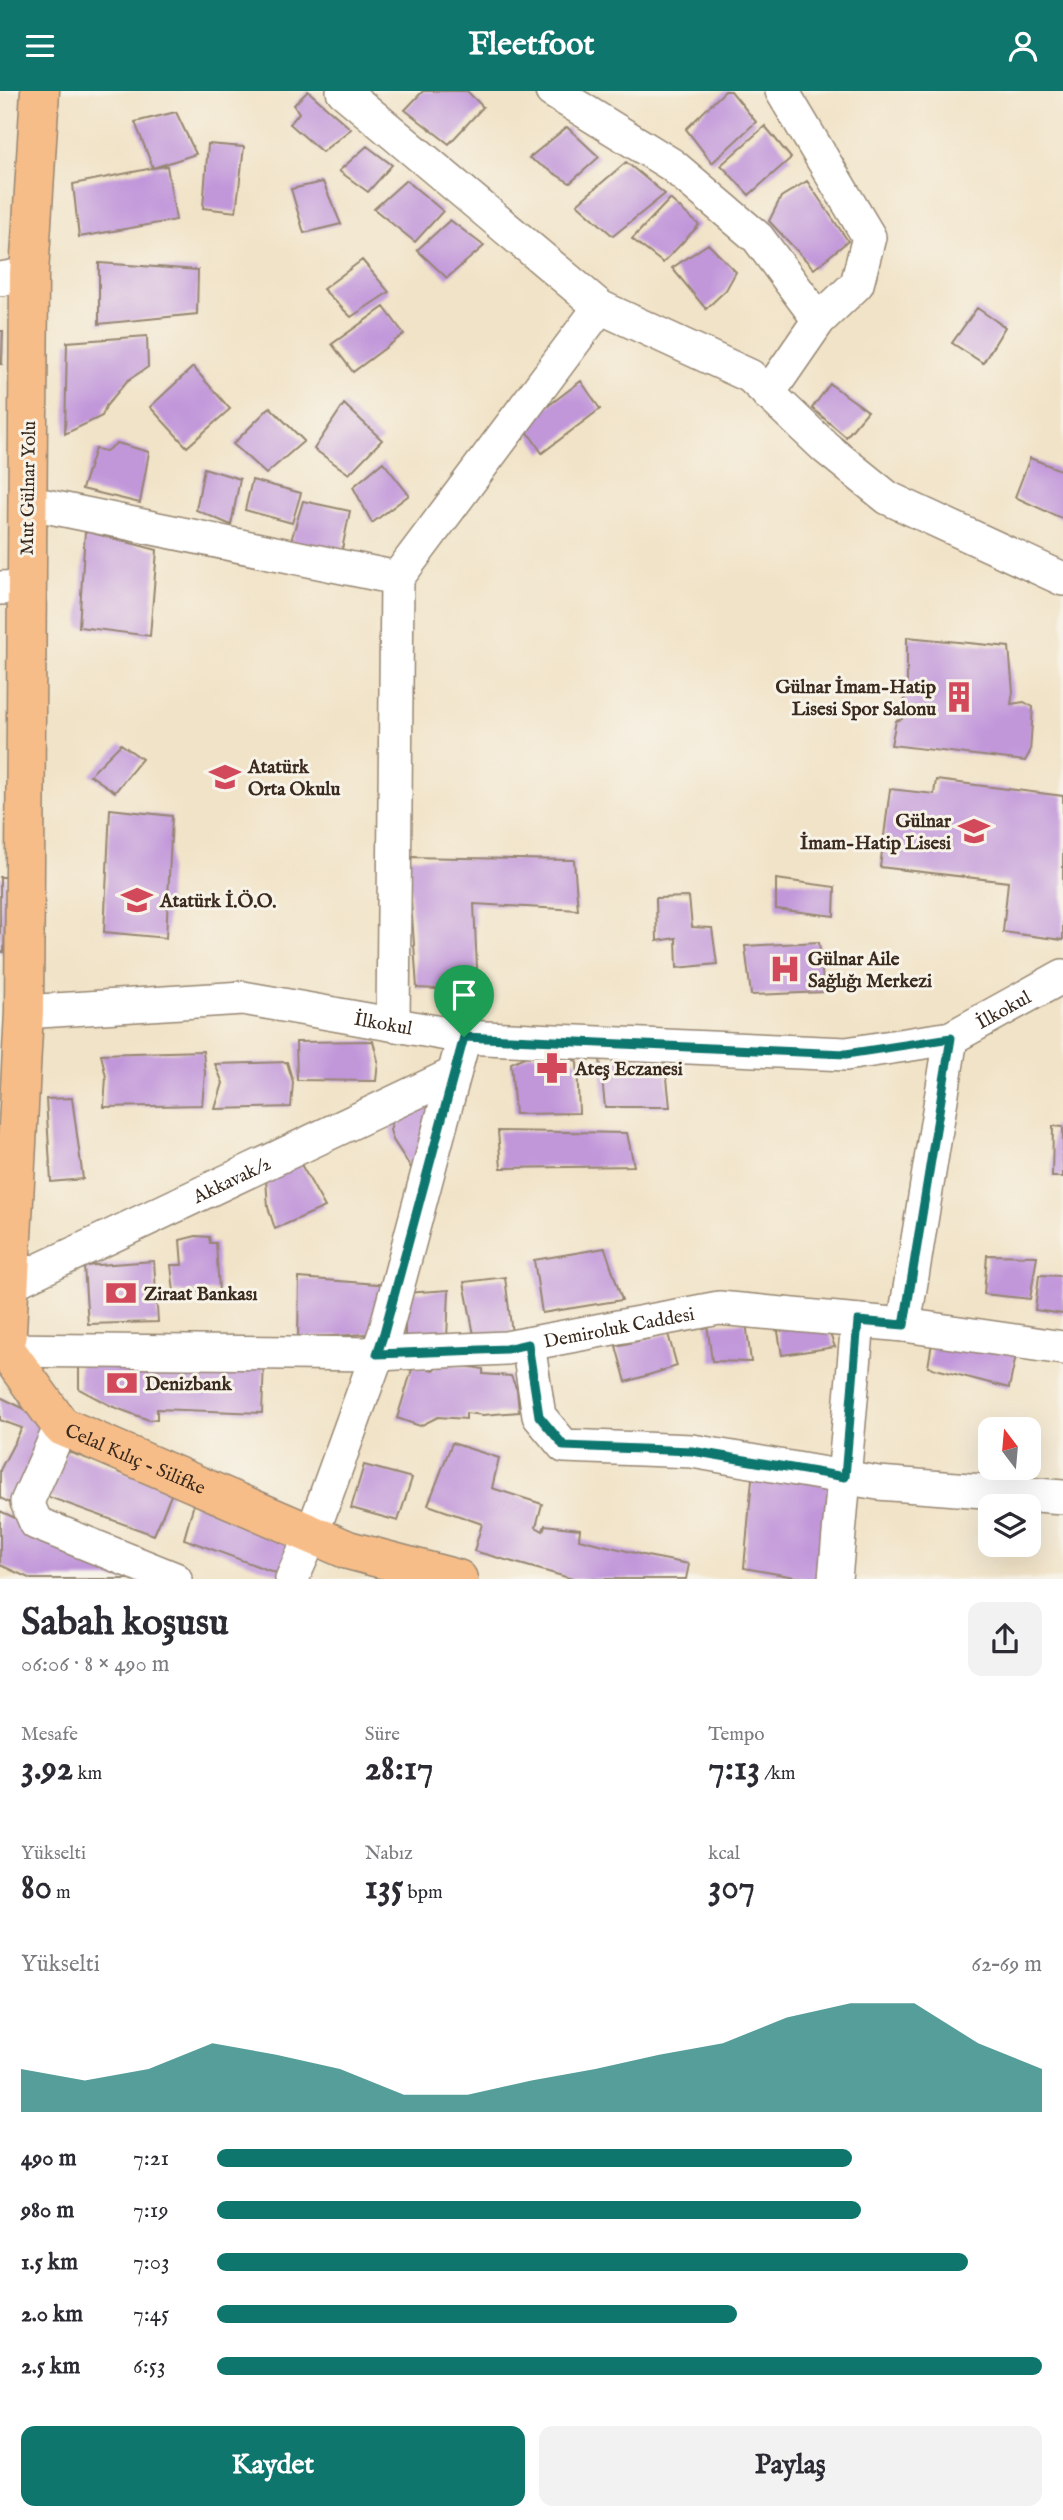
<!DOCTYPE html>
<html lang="tr">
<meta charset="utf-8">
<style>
body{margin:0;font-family:"IM FELL English",serif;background:#f2f2f3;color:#2b2b33;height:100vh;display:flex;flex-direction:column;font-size:26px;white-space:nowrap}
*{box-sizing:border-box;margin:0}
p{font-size:23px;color:#7c7c81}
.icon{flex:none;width:38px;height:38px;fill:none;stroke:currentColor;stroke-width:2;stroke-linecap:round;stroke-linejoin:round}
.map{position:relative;height:1488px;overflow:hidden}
.side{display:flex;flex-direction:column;background:#fff;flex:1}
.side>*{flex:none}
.needle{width:46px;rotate:344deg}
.tools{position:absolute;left:978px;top:1326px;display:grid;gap:14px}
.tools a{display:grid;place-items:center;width:63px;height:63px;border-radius:14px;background:#fff;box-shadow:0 7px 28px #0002;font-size:35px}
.pin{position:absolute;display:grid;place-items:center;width:60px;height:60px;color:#fff;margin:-72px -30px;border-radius:50% 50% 50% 0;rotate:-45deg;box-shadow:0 0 7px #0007}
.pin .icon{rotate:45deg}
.round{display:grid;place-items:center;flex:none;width:74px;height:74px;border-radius:14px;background:#f2f2f3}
.headline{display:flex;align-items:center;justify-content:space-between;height:119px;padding:0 21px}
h1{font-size:38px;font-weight:700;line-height:52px}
.stats{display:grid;grid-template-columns:repeat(3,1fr);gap:10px;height:119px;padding:7px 21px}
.stats div{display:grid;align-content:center}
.stats b{font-size:35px;font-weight:700}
.stats small{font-size:19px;font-weight:400}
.stats p{font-size:19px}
.chart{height:196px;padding:14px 21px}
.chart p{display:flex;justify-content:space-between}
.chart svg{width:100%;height:126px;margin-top:7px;fill:#0f766e;opacity:.7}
.button{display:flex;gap:14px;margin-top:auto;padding:14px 21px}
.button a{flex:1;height:80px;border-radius:14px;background:#0f766e;color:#fff;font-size:28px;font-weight:700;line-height:80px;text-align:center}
.button a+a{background:#f2f2f3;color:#2b2b33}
ul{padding:0 21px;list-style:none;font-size:23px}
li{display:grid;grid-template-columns:112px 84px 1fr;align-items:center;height:52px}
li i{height:18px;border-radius:9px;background:#0f766e}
header{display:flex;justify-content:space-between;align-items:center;height:91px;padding:0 21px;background:#0f766e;color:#fff;font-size:32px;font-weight:700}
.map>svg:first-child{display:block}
.building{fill:#c197da}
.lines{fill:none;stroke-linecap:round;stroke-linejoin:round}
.minor-casing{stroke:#968672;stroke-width:36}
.major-casing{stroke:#968672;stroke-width:41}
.minor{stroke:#fff;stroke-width:33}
.major{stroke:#f7bd88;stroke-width:38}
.route-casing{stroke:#fff;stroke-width:14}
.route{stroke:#0f766e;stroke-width:9}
.labels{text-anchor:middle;stroke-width:6;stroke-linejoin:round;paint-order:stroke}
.street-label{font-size:19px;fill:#3b2a1e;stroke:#f7f3e8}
.poi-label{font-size:19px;font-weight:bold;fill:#3b2a1e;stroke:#f7f3e8;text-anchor:start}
</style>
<header><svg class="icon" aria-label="menu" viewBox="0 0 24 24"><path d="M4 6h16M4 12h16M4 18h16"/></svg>Fleetfoot<svg class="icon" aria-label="person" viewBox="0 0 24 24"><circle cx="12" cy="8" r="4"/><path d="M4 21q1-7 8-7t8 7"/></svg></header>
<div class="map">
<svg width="1063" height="1488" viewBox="0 0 1063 1488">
<rect width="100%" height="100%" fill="#f7f3e8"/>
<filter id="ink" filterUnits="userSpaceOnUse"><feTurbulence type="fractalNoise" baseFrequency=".0143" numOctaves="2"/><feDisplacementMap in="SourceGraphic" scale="14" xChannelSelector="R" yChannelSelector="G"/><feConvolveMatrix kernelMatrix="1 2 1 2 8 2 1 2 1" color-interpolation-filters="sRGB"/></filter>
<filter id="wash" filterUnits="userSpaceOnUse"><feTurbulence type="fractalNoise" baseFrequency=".00686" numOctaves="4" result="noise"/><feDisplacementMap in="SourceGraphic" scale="28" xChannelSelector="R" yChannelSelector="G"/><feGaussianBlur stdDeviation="1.57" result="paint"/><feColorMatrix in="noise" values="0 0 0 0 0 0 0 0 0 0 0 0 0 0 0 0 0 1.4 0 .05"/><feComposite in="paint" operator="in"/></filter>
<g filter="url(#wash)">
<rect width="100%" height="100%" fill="#f1e3c7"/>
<g id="blocks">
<path class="building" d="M308 0 351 38 322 61 290 33 299 22 294 14Z
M423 0H467L483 16 449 53 405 19Z
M725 0H731L756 31 712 72 686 38Z
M176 21 196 63 153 77 167 75 176 129 79 146 73 93 153 77 135 31Z
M765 35 791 67 749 104 721 74Z
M567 36 599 66 570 92 529 67Z
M208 53 244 56 236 121 203 117Z
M367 55 392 74 368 101 339 80Z
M626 71 665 103 613 145 577 113Z
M406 89 443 120 415 151 374 118Z
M807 90 848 150 814 178 769 130 781 106Z
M323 91 341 133 304 142 291 98Z
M670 108 699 134 663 172 632 148Z
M450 129 484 155 447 187 417 159Z
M708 153 736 181 726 199 706 218 672 177Z
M362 169 389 201 351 226 323 198Z
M99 172 198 179 197 223 99 233Z
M384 216 404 243 353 281 332 253Z
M977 217 1005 236 983 272 952 252Z
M0 240H3L2 273H0Z
M147 245 148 276 127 290 106 315 102 325 65 343 67 251Z
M193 276 230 318 187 356 150 316Z
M581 290 600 318 542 362 523 334Z
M830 293 868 320 846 346 812 317Z
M344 313 382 349 349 383 314 358Z
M270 316 304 350 266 383 233 353Z
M117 352 149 361 140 412 82 398 95 358 106 360Z
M1030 367 1063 380V428L1015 406Z
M383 371 409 404 372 432 353 396Z
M204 377 240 388 231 434 196 419Z
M252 389 301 402 292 432 245 419Z
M303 410 350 420 341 463 290 453Z
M85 440 157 459 150 545 79 536Z
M907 546 1009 556 1013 601 1011 613 1024 611 1033 616 1030 661 1025 670 891 654 896 630 902 628 907 589Z
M121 653 142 668 115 701 90 684Z
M936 689 1063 705V849L1003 841 1008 791 880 776 890 698 934 703Z
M110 718 172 725 166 847 104 841Z
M408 766 574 769 578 819 474 813 478 900 417 897Z
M0 786H6L4 861H0Z
M776 788 835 796 834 825 776 818Z
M689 806 692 836 712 837 717 873 677 877 676 847 657 850 656 807Z
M819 851 824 901 751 904 745 855Z
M373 950 378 970 376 990 297 989 296 951Z
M203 960 205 982 202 1014 104 1016 106 986 101 963Z
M531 963 562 965 577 970 579 1022 515 1023 511 972Z
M600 968H665L670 1016H605Z
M287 971 293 991 291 1016 215 1018 223 992 215 973Z
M444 1005 415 1083 393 1049 390 1039 394 1025Z
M72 1007 83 1088 51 1091 46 1008Z
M1053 1035 1063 1036V1086H1052Z
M498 1040 627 1042 634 1075 501 1077Z
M298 1068 325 1116 275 1138 268 1116 266 1088Z
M196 1145 209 1146 210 1152H216L219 1200 174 1201 171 1174H182L180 1149Z
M605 1157 622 1209 542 1222 534 1169Z
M987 1164 1037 1165 1030 1208 984 1203Z
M154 1170 158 1231 88 1233 84 1175Z
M1039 1184 1063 1185V1223L1035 1219Z
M505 1186 512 1243 474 1244 464 1191Z
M299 1187 390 1194 385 1242 298 1247Z
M449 1199 447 1248 405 1250V1202Z
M936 1228 1018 1255 1009 1297 928 1276Z
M776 1229 825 1231 835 1256 782 1264Z
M746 1231 751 1271 712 1270 707 1233Z
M668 1243 677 1275 626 1291 616 1255Z
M79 1263 264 1271 262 1322 157 1318V1328L149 1329 111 1315 79 1298Z
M441 1271 483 1278V1283L511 1285 517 1299 519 1321 483 1324 466 1322V1328L438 1326 420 1335 397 1327 413 1275 433 1279Z
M0 1306 33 1322 54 1335 20 1417 0 1407V1379L22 1337 0 1329Z
M452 1352 499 1367 492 1397 542 1413 536 1436 543 1440 545 1434 580 1438 579 1448 647 1465 689 1473 686 1488H573L474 1460 482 1433 428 1414Z
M65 1360 174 1397 154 1444 46 1405Z
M364 1374 412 1387 398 1430 351 1417Z
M753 1377 844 1391 835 1488H806L744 1477Z
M195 1409 295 1444 287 1486 184 1448Z
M0 1420 132 1481 129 1488H31L0 1474Z"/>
</g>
</g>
<g filter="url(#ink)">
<use href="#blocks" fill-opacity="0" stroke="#968672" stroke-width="2"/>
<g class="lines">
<defs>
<g id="minor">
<path d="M343 0 600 216 750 285 826 357 888 407 1063 488"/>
<path d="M552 0 672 74 758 147 819 229"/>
<path d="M0 188 29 183"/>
<path d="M768 303 819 229 857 193 869 146 782 0"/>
<path d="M26 411 397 487"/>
<path d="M0 497 26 496"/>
<path id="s1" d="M24 921 243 907 464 946 846 963 951 947 1063 885"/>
<path d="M393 933 397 487 600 216"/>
<path id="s2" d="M10 1193 454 983"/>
<path d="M904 1234 951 947"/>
<path d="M528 1253 539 1325 564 1355 692 1360 878 1392 1063 1406"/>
<path id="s3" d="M0 1259 377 1263 506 1257 719 1217 904 1234 1063 1257"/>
<path d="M61 1335 27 1411 36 1432 175 1488"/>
<path d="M292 1488 312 1443 385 1242 464 946"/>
<path d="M835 1488 858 1230"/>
</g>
<g id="major">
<path id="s4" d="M40 0 29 183 24 921 6 1259 61 1335 348 1459 458 1488"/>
</g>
</defs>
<use href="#minor" class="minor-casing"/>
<use href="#major" class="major-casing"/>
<use href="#minor" class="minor"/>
<use href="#major" class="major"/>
</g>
</g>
<g class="lines" filter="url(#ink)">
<defs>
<path id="route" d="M464 946 846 963 951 947 904 1234 858 1230 845 1386 692 1360 564 1355 539 1325 528 1253 506 1258 377 1263 384 1242Z"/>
</defs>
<use href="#route" class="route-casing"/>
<use href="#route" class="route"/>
</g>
<defs>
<symbol id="building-bare" viewBox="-9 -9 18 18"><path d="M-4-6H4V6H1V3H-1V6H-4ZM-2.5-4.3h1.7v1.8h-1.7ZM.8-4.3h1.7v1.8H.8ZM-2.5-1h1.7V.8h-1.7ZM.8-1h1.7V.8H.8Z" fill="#d1495b" stroke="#f7f3e8" stroke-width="2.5" paint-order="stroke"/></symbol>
<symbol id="school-bare" viewBox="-9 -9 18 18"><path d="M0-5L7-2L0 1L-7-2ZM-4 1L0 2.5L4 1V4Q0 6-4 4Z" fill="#d1495b" stroke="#f7f3e8" stroke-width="2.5" paint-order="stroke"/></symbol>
<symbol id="hospital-bare" viewBox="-9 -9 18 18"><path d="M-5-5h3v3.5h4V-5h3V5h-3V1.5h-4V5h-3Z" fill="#d1495b" stroke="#f7f3e8" stroke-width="2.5" paint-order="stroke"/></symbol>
<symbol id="pharmacy-bare" viewBox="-9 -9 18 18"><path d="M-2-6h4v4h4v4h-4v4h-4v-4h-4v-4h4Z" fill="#d1495b" stroke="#f7f3e8" stroke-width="2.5" paint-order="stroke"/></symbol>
<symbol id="bank-bare" viewBox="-9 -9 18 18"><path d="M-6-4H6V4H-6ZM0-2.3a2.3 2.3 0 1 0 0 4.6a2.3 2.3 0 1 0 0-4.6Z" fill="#d1495b" stroke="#f7f3e8" stroke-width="2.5" paint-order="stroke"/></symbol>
</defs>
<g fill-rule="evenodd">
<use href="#building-bare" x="937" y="584" width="44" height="44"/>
<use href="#school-bare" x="203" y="664" width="44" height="44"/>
<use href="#school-bare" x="952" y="718" width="44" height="44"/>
<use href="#school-bare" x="115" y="787" width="44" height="44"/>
<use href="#hospital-bare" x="763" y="856" width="44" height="44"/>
<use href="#pharmacy-bare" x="530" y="955" width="44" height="44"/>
<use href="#bank-bare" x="99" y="1180" width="44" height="44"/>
<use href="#bank-bare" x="100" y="1270" width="44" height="44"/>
</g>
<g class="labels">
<g class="street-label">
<text transform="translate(27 397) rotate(-89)" y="7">Mut Gülnar Yolu</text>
<text dy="7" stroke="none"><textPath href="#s1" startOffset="992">İlkokul</textPath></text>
<text dy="7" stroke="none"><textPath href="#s1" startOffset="362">İlkokul</textPath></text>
<text dy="7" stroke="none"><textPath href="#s2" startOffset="245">Akkavak/2</textPath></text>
<text dy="7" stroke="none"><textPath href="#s3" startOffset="621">Demiroluk Caddesi</textPath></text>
<text dy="7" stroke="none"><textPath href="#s4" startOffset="1435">Celal Kılıç - Silifke</textPath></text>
</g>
<g class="poi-label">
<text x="936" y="602" text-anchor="end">Gülnar İmam-Hatip<tspan x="936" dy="22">Lisesi Spor Salonu</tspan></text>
<text x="248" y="682">Atatürk<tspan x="248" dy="22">Orta Okulu</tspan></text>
<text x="951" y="736" text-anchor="end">Gülnar<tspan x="951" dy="22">İmam-Hatip Lisesi</tspan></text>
<text x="160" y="816">Atatürk İ.Ö.O.</text>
<text x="808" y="874">Gülnar Aile<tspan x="808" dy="22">Sağlığı Merkezi</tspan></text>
<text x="575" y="984">Ateş Eczanesi</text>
<text x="144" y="1209">Ziraat Bankası</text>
<text x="145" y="1299">Denizbank</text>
</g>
</g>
</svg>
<div class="tools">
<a><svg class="needle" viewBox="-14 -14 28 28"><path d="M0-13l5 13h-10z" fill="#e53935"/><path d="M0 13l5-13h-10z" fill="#7c7c81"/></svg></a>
<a><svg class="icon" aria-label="layers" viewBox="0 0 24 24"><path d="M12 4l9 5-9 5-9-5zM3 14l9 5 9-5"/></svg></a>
</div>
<div class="pin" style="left:464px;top:946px;background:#1e9e55"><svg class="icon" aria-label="arrive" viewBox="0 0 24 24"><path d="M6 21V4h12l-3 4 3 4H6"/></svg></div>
</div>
<section class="side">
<div class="headline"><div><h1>Sabah koşusu</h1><p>06:06 · 8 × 490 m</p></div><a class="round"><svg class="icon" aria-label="share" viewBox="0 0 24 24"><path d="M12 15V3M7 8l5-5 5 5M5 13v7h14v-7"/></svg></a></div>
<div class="stats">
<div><p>Mesafe</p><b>3.92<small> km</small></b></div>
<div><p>Süre</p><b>28:17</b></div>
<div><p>Tempo</p><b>7:13<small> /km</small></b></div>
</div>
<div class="stats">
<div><p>Yükselti</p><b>80<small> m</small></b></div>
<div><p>Nabız</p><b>135<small> bpm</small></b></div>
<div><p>kcal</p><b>307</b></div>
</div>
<div class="chart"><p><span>Yükselti</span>62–69 m</p>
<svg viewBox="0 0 160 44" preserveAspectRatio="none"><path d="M0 44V29L10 33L20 29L30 20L40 24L50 29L60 38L70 38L80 33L90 29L100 24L110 20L120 11L130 6L140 6L150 20L160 29V44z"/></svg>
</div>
<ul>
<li><b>490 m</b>7:21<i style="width:77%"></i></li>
<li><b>980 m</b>7:19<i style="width:78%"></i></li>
<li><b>1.5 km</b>7:03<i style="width:91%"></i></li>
<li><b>2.0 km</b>7:45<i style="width:63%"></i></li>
<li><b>2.5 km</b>6:53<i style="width:100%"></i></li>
</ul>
<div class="button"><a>Kaydet</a><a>Paylaş</a></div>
</section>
